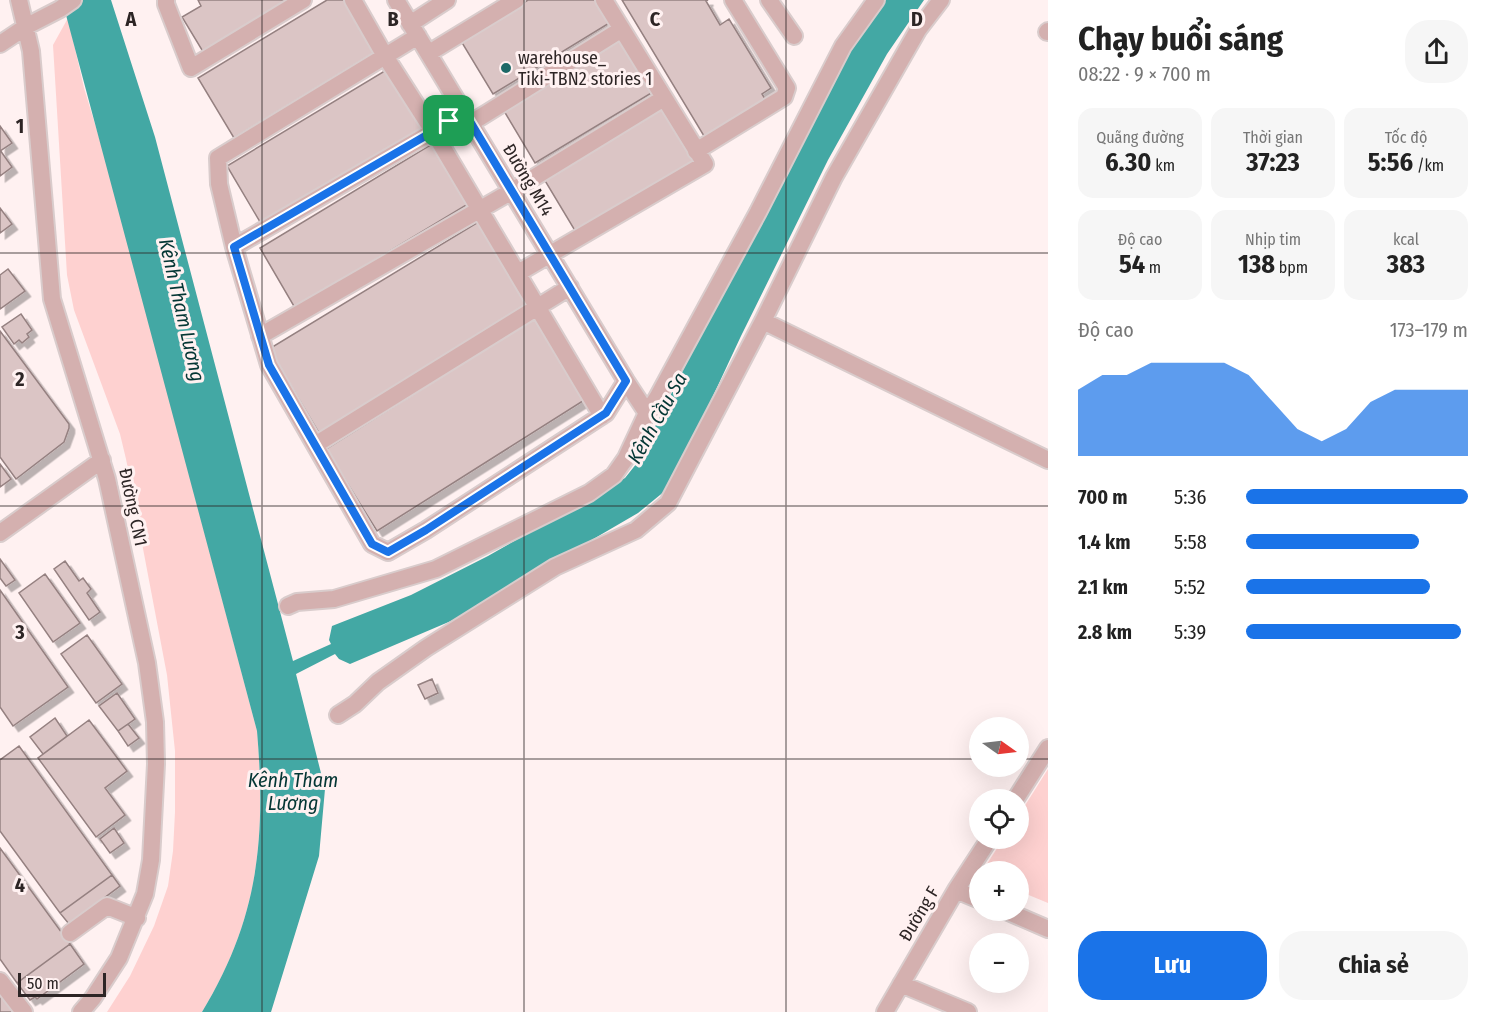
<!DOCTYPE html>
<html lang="vi">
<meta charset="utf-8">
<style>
body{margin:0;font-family:"Fira Sans Condensed",sans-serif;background:#f6f6f6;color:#222;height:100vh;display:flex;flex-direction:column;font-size:22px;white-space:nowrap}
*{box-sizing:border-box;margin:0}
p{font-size:20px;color:#767676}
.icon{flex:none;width:33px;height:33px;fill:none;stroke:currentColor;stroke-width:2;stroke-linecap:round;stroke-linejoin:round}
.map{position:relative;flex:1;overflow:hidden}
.side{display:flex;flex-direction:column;background:#fff;width:450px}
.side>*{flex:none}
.needle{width:39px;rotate:104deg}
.fabs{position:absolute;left:969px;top:717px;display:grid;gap:12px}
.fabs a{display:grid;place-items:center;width:60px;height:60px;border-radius:50%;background:#fff;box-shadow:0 6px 24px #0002;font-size:30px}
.scale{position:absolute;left:18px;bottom:15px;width:88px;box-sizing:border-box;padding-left:6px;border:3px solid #2d2525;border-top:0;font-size:16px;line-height:21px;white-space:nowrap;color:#2d2525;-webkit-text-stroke:4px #fff1f1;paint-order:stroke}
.pin{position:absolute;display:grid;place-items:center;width:51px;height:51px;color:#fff;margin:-26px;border-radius:12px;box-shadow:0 3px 9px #0006}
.round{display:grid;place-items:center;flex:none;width:63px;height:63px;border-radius:24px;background:#f6f6f6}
.head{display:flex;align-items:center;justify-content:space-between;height:102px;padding:0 30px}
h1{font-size:33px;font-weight:700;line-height:45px}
.metrics{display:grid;grid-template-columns:repeat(3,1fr);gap:9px;height:102px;padding:6px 30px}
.metrics div{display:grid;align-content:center;border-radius:15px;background:#f6f6f6;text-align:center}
.metrics b{font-size:26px;font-weight:700}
.metrics small{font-size:16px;font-weight:400}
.metrics p{font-size:16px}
.chart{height:168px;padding:12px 30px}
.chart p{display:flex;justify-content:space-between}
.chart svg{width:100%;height:108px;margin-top:6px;fill:#1a73e8;opacity:.7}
.action{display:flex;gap:12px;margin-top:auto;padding:12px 30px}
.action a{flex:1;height:69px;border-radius:24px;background:#1a73e8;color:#fff;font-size:24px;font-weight:700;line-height:69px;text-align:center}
.action a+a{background:#f6f6f6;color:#222}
ul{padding:0 30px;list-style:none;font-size:20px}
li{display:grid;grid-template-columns:96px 72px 1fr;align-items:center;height:45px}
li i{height:15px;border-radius:8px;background:#1a73e8}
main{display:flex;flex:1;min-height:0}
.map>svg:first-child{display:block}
.green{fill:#fed1d0}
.water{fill:#43a8a4}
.building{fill:#dbc5c5;stroke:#958181;stroke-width:1.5;filter:url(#shadow)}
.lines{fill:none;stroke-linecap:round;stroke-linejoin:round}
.minor-casing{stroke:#d9cccc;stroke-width:20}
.minor{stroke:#d4b0af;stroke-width:16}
.route-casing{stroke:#fff;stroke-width:12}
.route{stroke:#1a73e8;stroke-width:8}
.grid{fill:none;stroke:#2d2525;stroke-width:1.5;stroke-opacity:0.55}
.poi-dot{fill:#1d6967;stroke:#fff1f1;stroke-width:2}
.labels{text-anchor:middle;stroke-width:6;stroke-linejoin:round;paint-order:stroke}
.poi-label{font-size:18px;fill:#2d2525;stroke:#fff1f1;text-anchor:start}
.street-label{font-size:18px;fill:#2d2525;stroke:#fff1f1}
.water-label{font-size:20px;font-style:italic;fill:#043634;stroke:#fff1f1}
.grid-label{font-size:20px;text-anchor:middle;font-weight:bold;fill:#2d2525;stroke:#fff1f1;stroke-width:6;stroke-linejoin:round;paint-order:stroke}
</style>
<main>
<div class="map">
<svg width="1048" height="1012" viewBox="0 0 1048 1012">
<defs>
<filter id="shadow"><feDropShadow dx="5.5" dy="5.5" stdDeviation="0" flood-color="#0004"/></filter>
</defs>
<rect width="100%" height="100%" fill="#fff1f1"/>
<path class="green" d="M68 18 84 88 108 167 257 731C266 838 259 918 202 1012H107L130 976 154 926 168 886 173 851 175 812V751L167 675 126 459 120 434 74 310 67 275 53 45Z
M1048 769V903L1019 891 1018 872 986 871 985 867 1003 839 1018 838 1019 815Z"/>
<path class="water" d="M62 0H111L155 137 293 661 331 644 329 640 332 626 411 595 488 556 625 478 637 463 724 287 853 45 884 0H924L887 54 828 160 741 336 671 486 638 513 458 618 350 664 339 659 335 654 296 674 325 789 319 856 271 1012H202C259 918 266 838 257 731Z"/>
<path class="building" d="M198 0H293L205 55 182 17 201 6Z
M327 0H346L377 51 234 138 198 78Z
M528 0H598L611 22 493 94 461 41Z
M622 0H708L706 1 720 25 729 19 771 88 762 94 768 104 707 141Z
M622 39 653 92 535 163 504 111Z
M388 69 424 129 263 227 227 166Z
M664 106 697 160 577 234 544 179Z
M0 126 12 143 0 151Z
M432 144 468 204 295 308 260 248Z
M0 150 12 167 0 176Z
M0 208 12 224 0 233Z
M480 221 530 305 319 433 269 349Z
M8 269 25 291 0 309V275Z
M21 314 32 330 27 334 29 337 22 343 19 340 14 344 2 327Z
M536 317 586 399 377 531 326 449Z
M0 331 69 424V428L64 442 16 479 0 457Z
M0 464 11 479 0 487Z
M0 559 15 580 6 586 0 578Z
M65 561 79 581 83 578 91 589 87 593 100 612 89 620 54 569Z
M45 574 80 623 53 642 19 593Z
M0 590 68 687 13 726 0 707Z
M87 635 122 684 96 703 61 654Z
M432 679 438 693 425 699 418 685Z
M117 693 135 719 118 731 99 706Z
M55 718 67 736 43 754 30 737Z
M89 720 127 771 105 788 125 815 96 837 38 758Z
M128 724 139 738 128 746 118 731Z
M19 746 112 875 60 913 0 831V760Z
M114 828 124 843 110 853 100 839Z
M0 848 70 944 17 983 0 959Z
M112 875 120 886 69 924 60 913Z
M70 944 84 964 37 999 35 997 30 1000 17 983Z
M0 994 13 1012H0Z"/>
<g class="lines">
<defs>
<path id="minor" d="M19 0 31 51 52 299 107 479 147 663 155 722 156 764 151 860 145 894 119 958 93 998 81 1012
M166 0V4L191 68 303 0
M353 0 385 56 433 131 602 416
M396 0 626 381 647 413
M769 0 794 36
M410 24 447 0
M1047 32 1048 31
M418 36 218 158 219 184 234 247 269 365 372 544 388 552 426 530 606 413 626 381
M0 44 27 26 60 9 73 0
M429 53 516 0
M471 123 622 29
M696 151 784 97 787 88 733 0
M234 247 465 113
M518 273 705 164 604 0
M763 321 1048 460
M260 336 512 191 664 98
M315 445 570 287
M0 533 102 460
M288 606 297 602 334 599 436 569 589 493 614 475 626 458 647 413 657 398 758 212 843 46 876 0
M338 715 355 704 378 682 426 648 555 567 636 530 668 503 763 321 834 177 918 30 941 0
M1015 800 1048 748
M956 890 980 900
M1004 910 1048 929
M70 933 107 906 137 918
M0 981 24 1012
M901 984 968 1012
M885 1012 956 890 990 838"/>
</defs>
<use href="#minor" class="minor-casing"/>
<use href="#minor" class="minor"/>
</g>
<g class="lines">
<defs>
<path id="route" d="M465 113 626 381 606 413 426 530 388 552 372 544 269 365 234 247Z"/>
</defs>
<use href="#route" class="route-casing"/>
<use href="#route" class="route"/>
</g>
<path class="grid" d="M262 0V1012M524 0V1012M786 0V1012M0 253H1048M0 506H1048M0 759H980M1018 759H1048"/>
<circle class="poi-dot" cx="506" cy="68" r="6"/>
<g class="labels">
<g class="poi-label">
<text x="518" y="64">warehouse_<tspan x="518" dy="21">Tiki-TBN2 stories 1</tspan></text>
</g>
<g class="street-label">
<text transform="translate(528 180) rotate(59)" y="6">Đường M14</text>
<text transform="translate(133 507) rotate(78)" y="6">Đường CN1</text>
<text transform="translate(919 914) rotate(-59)" y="6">Đường F</text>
</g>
<g class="water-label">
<text transform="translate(182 310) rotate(77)" y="7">Kênh Tham Lương</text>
<text transform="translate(657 418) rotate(-61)" y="7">Kênh Cầu Sa</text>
<text x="293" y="787">Kênh Tham<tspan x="293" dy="23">Lương</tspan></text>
</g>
</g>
<g class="grid-label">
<text x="131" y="26">A</text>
<text x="393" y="26">B</text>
<text x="655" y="26">C</text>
<text x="917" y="26">D</text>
<text x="20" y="133">1</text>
<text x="20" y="386">2</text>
<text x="20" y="639">3</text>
<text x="20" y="892">4</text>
</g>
</svg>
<div class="fabs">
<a><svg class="needle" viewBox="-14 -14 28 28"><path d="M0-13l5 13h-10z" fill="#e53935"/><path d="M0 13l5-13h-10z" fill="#767676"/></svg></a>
<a><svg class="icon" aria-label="locate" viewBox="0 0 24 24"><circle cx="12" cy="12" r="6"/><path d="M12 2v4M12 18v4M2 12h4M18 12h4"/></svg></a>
<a>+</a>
<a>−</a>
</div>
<div class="scale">50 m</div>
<div class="pin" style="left:449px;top:121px;background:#1e9e55"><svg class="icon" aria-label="arrive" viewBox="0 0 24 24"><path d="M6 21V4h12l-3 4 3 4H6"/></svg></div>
</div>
<section class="side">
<div class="head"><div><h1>Chạy buổi sáng</h1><p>08:22 · 9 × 700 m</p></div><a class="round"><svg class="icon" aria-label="share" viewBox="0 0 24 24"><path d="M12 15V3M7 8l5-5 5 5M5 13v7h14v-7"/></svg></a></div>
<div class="metrics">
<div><p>Quãng đường</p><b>6.30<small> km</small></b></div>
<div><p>Thời gian</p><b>37:23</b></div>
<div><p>Tốc độ</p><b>5:56<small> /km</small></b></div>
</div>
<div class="metrics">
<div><p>Độ cao</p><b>54<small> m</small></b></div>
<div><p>Nhịp tim</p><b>138<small> bpm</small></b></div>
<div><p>kcal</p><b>383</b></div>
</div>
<div class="chart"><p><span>Độ cao</span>173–179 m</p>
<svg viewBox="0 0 160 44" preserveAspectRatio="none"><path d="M0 44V17L10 11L20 11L30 6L40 6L50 6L60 6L70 11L80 22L90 33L100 38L110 33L120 22L130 17L140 17L150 17L160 17V44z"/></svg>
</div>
<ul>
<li><b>700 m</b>5:36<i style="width:100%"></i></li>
<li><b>1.4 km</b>5:58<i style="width:78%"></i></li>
<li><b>2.1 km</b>5:52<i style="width:83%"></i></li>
<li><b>2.8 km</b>5:39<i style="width:97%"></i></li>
</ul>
<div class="action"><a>Lưu</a><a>Chia sẻ</a></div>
</section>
</main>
